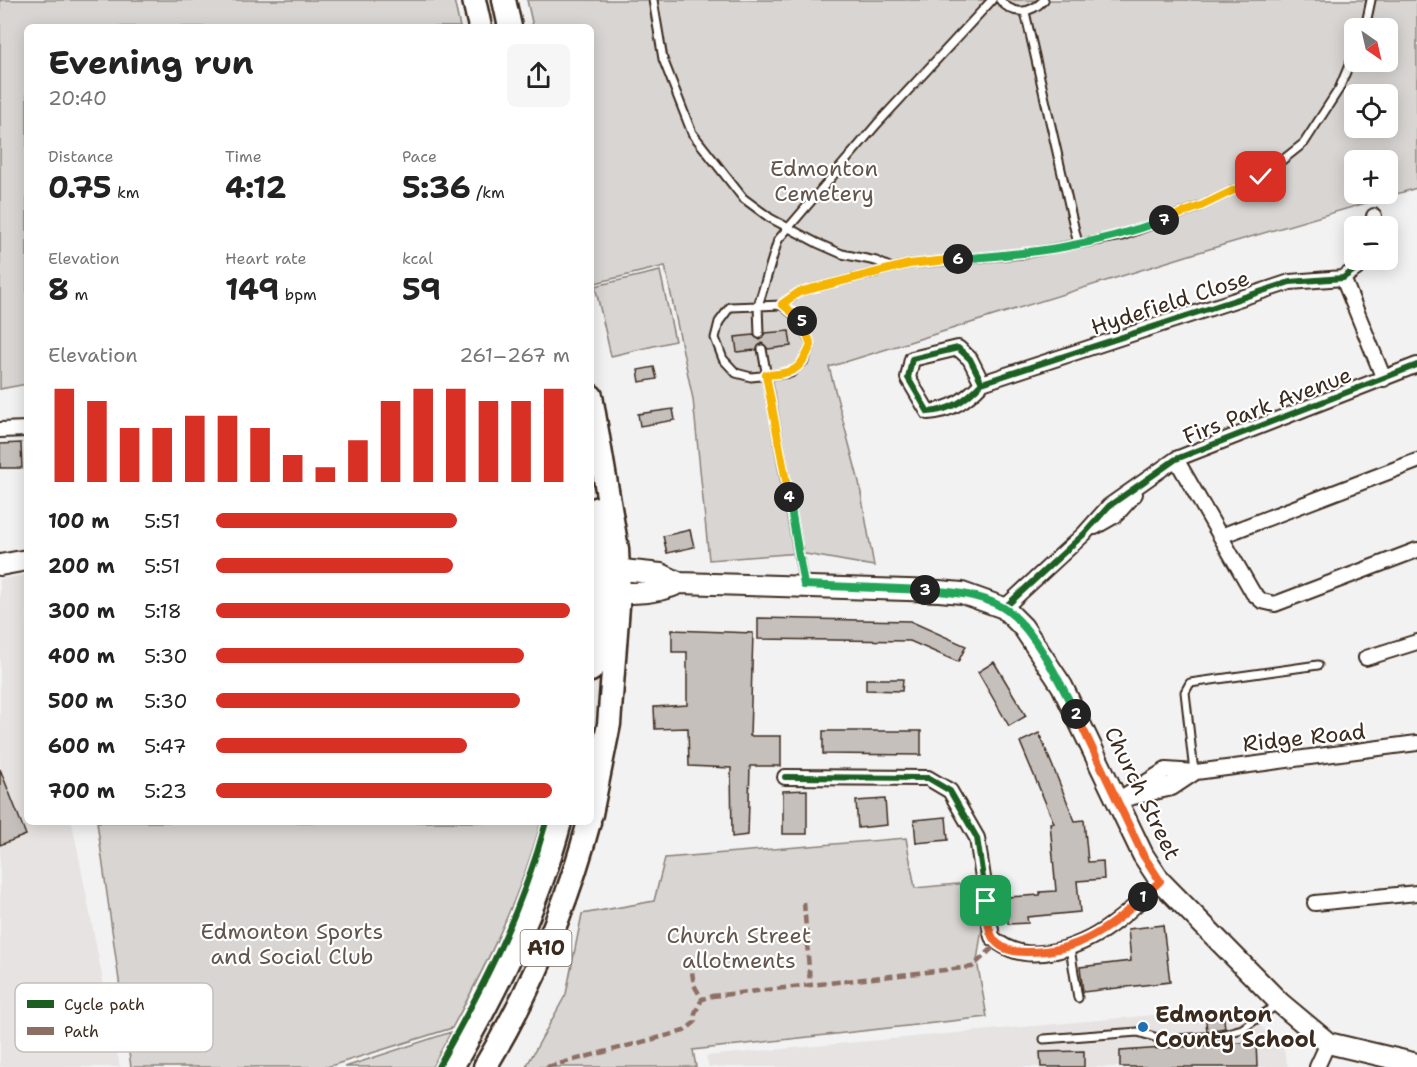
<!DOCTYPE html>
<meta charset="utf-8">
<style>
body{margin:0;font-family:"Shantell Sans",sans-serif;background:#f6f6f6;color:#222;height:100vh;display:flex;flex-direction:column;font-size:22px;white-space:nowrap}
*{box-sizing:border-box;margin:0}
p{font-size:20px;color:#767676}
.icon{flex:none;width:33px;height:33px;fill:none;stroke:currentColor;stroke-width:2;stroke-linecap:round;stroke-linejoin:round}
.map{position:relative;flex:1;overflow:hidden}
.side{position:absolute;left:24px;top:24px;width:570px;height:801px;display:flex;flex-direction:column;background:#fff;border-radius:9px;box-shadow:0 3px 15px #0003}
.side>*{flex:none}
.needle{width:39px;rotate:146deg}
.buttons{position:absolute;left:1344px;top:18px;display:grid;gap:12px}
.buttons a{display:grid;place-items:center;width:54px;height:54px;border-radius:9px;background:#fff;box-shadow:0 3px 15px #0003;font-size:30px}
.pin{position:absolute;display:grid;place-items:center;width:51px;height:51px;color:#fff;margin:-26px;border-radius:12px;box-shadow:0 3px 9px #0006}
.km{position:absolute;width:30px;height:30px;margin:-15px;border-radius:50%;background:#222;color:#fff;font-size:16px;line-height:30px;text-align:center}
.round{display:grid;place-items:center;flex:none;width:63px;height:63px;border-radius:9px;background:#f6f6f6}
.headline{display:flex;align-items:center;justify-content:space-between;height:102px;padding:0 24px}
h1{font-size:33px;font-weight:700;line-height:45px}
.metrics{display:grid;grid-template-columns:repeat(3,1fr);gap:9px;height:102px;padding:6px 24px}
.metrics div{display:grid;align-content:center}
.metrics b{font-size:30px;font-weight:700}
.metrics small{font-size:16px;font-weight:400}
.metrics p{font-size:16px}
.chart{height:168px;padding:12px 24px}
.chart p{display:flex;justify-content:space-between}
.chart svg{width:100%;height:108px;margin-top:6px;stroke:#d93025;stroke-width:6}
ul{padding:0 24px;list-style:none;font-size:20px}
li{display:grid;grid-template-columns:96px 72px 1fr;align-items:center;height:45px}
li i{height:15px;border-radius:8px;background:#d93025}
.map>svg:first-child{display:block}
.built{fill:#e6e3e2}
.green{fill:#d8d5d2;stroke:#8a8078;stroke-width:1.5;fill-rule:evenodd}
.building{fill:#c6c0bd;stroke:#3b2a1e;stroke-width:1.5}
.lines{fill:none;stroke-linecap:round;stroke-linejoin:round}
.service-casing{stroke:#3b2a1e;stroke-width:11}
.minor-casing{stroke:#3b2a1e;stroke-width:18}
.secondary-casing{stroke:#3b2a1e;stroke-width:24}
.trunk-casing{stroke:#3b2a1e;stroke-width:27}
.service{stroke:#fff;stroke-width:7}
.minor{stroke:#fff;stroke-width:14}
.secondary{stroke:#fff;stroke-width:20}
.trunk{stroke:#fff;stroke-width:22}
.quiet{stroke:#8d6e63;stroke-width:4.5;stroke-dasharray:9 4.5;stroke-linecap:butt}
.cycleway-casing{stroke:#fff;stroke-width:10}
.cycleway{stroke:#1b5e20;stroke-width:6}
.split-1-casing{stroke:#fff;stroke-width:12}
.split-2-casing{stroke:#fff;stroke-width:12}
.split-3-casing{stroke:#fff;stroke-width:12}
.split-4-casing{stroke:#fff;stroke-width:12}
.split-5-casing{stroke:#fff;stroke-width:12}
.split-6-casing{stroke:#fff;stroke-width:12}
.split-7-casing{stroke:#fff;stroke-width:12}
.split-8-casing{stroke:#fff;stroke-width:12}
.split-1{stroke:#f0652b;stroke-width:8}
.split-2{stroke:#f0652b;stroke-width:8}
.split-3{stroke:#22a559;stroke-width:8}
.split-4{stroke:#22a559;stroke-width:8}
.split-5{stroke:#f5b400;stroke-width:8}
.split-6{stroke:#f5b400;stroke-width:8}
.split-7{stroke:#22a559;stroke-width:8}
.split-8{stroke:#f5b400;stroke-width:8}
.poi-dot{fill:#1f6fb2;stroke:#fff;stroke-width:2}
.labels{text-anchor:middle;stroke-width:4.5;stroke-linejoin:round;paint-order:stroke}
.shield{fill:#fff;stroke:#766a62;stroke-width:1.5}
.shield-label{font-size:21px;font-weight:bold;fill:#3b2a1e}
.park-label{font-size:22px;fill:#62554b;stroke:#fff}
.street-label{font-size:22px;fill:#3b2a1e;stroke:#fff}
.poi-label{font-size:22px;font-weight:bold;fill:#3b2a1e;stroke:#fff;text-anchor:start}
.key{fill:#fff;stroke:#c4bfbc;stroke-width:1.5}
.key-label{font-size:16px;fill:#3b2a1e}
</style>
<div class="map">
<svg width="1417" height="1067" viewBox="0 0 1417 1067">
<rect width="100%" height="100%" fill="#f3f2f2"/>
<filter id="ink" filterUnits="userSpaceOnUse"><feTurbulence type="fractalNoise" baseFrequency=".0167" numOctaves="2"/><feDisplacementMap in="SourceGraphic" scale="12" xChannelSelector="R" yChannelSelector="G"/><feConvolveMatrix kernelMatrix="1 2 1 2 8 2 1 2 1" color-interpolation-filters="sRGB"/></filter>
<g filter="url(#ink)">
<path class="built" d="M27 575V822H72L120 1067H0V579Z
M1241 1007 1283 1047 1288 1067H709L706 1056Z"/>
<path class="green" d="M0 0H454L460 27H27V384L0 389Z
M527 0H1417V188L1196 253 829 367 859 482 874 566 800 553 709 560 693 399 665 266 591 284V27H533ZM1354 28H1388V62H1354ZM1354 94H1388V128H1354ZM1354 160H1388V194H1354Z
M660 271 675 341 611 356 595 286Z
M97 822H541C521 895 488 962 452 1028L327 1067H131Z
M906 838 915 888 968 883 986 901 977 961 987 1017 693 1050 696 1067H526L566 994 582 914 654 901 665 858Z
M451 1032 432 1067H345Z"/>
<path class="building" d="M789 331 791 346 768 349 762 343 756 350 737 352 735 337 753 335 760 340 765 333Z
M654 367 657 379 640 382 638 370Z
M673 409 675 420 640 426 638 414Z
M21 443 22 468H0V444Z
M690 530 694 547 667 553 663 536Z
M758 618 910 621 966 646 958 662 910 641 758 639Z
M672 630 753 633 750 736H781V766H750L748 835 732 837 731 768 689 766 688 728 655 729 654 707 687 705V652H672Z
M994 662 1026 716 1009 726 978 672Z
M866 679H903L902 691 866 690Z
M823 731H921V755L823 754Z
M1039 733 1075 821 1084 820 1088 862 1103 861 1104 879 1077 881 1080 912 1027 917 1028 923 1008 924 1007 897 1040 895V892L1056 891 1050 823H1054L1020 742Z
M0 769 26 835 0 845Z
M807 790V834H783V791Z
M885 799 887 825 858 828 856 801Z
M946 817 948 840 916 843 914 820Z
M1163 925 1170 982 1083 992 1080 967 1131 961 1128 929Z
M1223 1011 1225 1028 1207 1031 1205 1012Z
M1226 1039V1044L1256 1042 1257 1067H1120V1051L1208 1045V1042Z
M1084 1051V1067H1041L1040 1052Z"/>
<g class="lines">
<defs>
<path id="service" d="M653 0 663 59 692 133 743 198 770 218 817 243 842 254 876 261 892 268
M1000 0C1013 16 1030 14 1044 0
M1025 12 1078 244
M1365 28 1371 0
M782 305 799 292 909 264 1022 254 1122 236 1201 206 1261 177 1304 143 1339 89 1354 53
M759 334 758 306 782 305 801 321 811 345 804 361 791 373 751 377 736 373 723 359 715 338 719 322 730 307 758 306 778 240 877 124 992 0
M762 349 804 585
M1194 772 1185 692 1190 683 1318 665
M1149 788 1184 775
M1070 948 1078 998
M1044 1039 1138 1032 1164 1040 1217 1036 1242 1029 1278 1004"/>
<path id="minor" d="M1374 216V226
M1343 278 1384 379
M982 383 970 359 958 348 912 359 908 378 928 412C952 410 966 400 982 383L1290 282 1343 278 1368 260
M0 430 27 429
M1176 459 1253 593 1262 601 1275 604 1417 550
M1095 527 1116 515 1135 494
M1221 536 1417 461
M1004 608 1084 534 1109 506 1176 459 1417 365
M1366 658 1417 642
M785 777 928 778 950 791 977 838 992 937C1027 971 1086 946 1119 919 1134 908 1147 894 1160 881
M1129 798 1172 788 1196 772
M1116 801 1166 770 1196 772 1417 743
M1315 903 1417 893
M1317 1067 1328 1043"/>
<path id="secondary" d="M0 565 27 560
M603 568 661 574 680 583
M591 590C620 594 653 596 680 583L939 591 962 593 1004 608 1023 627 1062 686 1143 855 1160 881 1280 1003 1328 1043 1417 1064"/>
<path id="trunk" d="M474 0 480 27
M504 0 510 27
M591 396 617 549 619 593 609 724 591 814
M591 579 600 562 598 508
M591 670C607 635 587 600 618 571
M452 1067C497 989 537 909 560 822
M485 1067C531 990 566 909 589 822"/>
</defs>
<use href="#service" class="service-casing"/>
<use href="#minor" class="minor-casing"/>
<use href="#secondary" class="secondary-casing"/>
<use href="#trunk" class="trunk-casing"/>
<use href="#service" class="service"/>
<use href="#minor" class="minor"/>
<use href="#secondary" class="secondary"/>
<use href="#trunk" class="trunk"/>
<path class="quiet" d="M804 902 810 983
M690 959 694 985 702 999
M547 1067 684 1031 695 1022V1013L702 999 712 996 972 967 998 943"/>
<defs>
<path id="cycleway" d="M982 383 970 359 958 348 912 359 908 378 928 412C952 410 966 400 982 383L1290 282 1343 278 1368 260
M1004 608 1084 534 1109 506 1176 459 1417 365
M785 777 928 778 950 791 977 838 992 937C1027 971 1086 946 1119 919 1134 908 1147 894 1160 881
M438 1067C484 985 521 914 546 822"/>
</defs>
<use href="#cycleway" class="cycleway-casing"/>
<use href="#cycleway" class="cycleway"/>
</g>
</g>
<g class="lines" filter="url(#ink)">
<defs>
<path id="split-1" d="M986 901C987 911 987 929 993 938 1000 949 1013 952 1025 952 1076 953 1107 931 1143 897"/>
<path id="split-2" d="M1076 714 1143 855 1160 881 1143 897"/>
<path id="split-3" d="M925 590C952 592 979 594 1002 607 1032 624 1061 684 1076 714"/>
<path id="split-4" d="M789 497 804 585 925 590"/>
<path id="split-5" d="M789 497 766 375C793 373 800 372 811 345L802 321"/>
<path id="split-6" d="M802 321 782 304 799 292 909 264 958 259"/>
<path id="split-7" d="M958 259C1029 254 1098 245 1164 220"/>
<path id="split-8" d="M1164 220 1201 206 1261 177"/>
</defs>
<use href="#split-1" class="split-1-casing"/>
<use href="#split-2" class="split-2-casing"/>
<use href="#split-3" class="split-3-casing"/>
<use href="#split-4" class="split-4-casing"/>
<use href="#split-5" class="split-5-casing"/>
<use href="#split-6" class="split-6-casing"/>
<use href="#split-7" class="split-7-casing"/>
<use href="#split-8" class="split-8-casing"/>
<use href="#split-1" class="split-1"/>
<use href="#split-2" class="split-2"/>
<use href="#split-3" class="split-3"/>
<use href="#split-4" class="split-4"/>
<use href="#split-5" class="split-5"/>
<use href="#split-6" class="split-6"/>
<use href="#split-7" class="split-7"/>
<use href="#split-8" class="split-8"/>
</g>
<circle class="poi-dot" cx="1143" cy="1027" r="6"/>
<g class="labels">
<rect class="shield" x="520.5" y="930" width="51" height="36" rx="4.5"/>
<g class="shield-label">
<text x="546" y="955">A10</text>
</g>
<g class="park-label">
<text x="824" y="176">Edmonton<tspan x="824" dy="25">Cemetery</tspan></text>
<text x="292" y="939">Edmonton Sports<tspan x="292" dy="25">and Social Club</tspan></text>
<text x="739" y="943">Church Street<tspan x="739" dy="25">allotments</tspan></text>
</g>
<g class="street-label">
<text transform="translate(1170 302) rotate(-18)" y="8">Hydefield Close</text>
<text transform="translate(1267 405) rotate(-21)" y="8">Firs Park Avenue</text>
<text transform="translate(1304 737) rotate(-6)" y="8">Ridge Road</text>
<text transform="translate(1143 793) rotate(64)" y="8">Church Street</text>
</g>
<g class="poi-label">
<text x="1155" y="1022">Edmonton<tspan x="1155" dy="25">County School</tspan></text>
</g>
</g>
<rect x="15" y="983" width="198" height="69" rx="9" class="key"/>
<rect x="27" y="1000" width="27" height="8" fill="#1b5e20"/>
<rect x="27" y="1027" width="27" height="8" fill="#8d6e63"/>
<g class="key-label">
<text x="64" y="1010">Cycle path</text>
<text x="64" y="1037">Path</text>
</g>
</svg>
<div class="buttons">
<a><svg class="needle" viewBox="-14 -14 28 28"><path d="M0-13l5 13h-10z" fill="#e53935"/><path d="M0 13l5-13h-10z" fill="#767676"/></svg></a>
<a><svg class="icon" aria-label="locate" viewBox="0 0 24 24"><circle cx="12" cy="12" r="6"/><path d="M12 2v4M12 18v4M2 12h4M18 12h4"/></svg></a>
<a>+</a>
<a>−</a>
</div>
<div class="pin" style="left:986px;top:901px;background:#1e9e55"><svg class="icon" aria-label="arrive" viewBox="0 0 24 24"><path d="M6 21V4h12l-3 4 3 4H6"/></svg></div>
<div class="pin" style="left:1261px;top:177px;background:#d93025"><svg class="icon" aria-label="check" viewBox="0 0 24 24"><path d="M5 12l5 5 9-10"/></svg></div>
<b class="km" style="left:1143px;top:897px">1</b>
<b class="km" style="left:1076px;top:714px">2</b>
<b class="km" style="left:925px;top:590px">3</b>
<b class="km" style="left:789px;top:497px">4</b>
<b class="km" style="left:802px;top:321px">5</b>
<b class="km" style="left:958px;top:259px">6</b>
<b class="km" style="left:1164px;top:220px">7</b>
<section class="side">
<div class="headline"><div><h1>Evening run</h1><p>20:40</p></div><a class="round"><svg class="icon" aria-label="share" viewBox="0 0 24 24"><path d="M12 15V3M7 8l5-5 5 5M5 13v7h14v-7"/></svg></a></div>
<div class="metrics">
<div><p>Distance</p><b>0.75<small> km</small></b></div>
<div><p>Time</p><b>4:12</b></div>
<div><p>Pace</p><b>5:36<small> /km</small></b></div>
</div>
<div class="metrics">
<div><p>Elevation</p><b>8<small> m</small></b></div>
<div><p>Heart rate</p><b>149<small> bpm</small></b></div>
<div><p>kcal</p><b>59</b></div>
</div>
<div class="chart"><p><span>Elevation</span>261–267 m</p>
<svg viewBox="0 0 160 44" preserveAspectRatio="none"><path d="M5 44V6M15 44V11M25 44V22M35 44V22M45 44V17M55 44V17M65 44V22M75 44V33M85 44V38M95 44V27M105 44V11M115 44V6M125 44V6M135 44V11M145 44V11M155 44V6"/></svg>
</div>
<ul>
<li><b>100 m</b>5:51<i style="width:68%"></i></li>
<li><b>200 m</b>5:51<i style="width:67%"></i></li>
<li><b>300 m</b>5:18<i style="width:100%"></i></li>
<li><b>400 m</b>5:30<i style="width:87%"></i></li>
<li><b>500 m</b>5:30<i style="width:86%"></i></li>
<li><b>600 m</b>5:47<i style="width:71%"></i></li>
<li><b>700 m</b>5:23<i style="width:95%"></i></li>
</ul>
</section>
</div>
